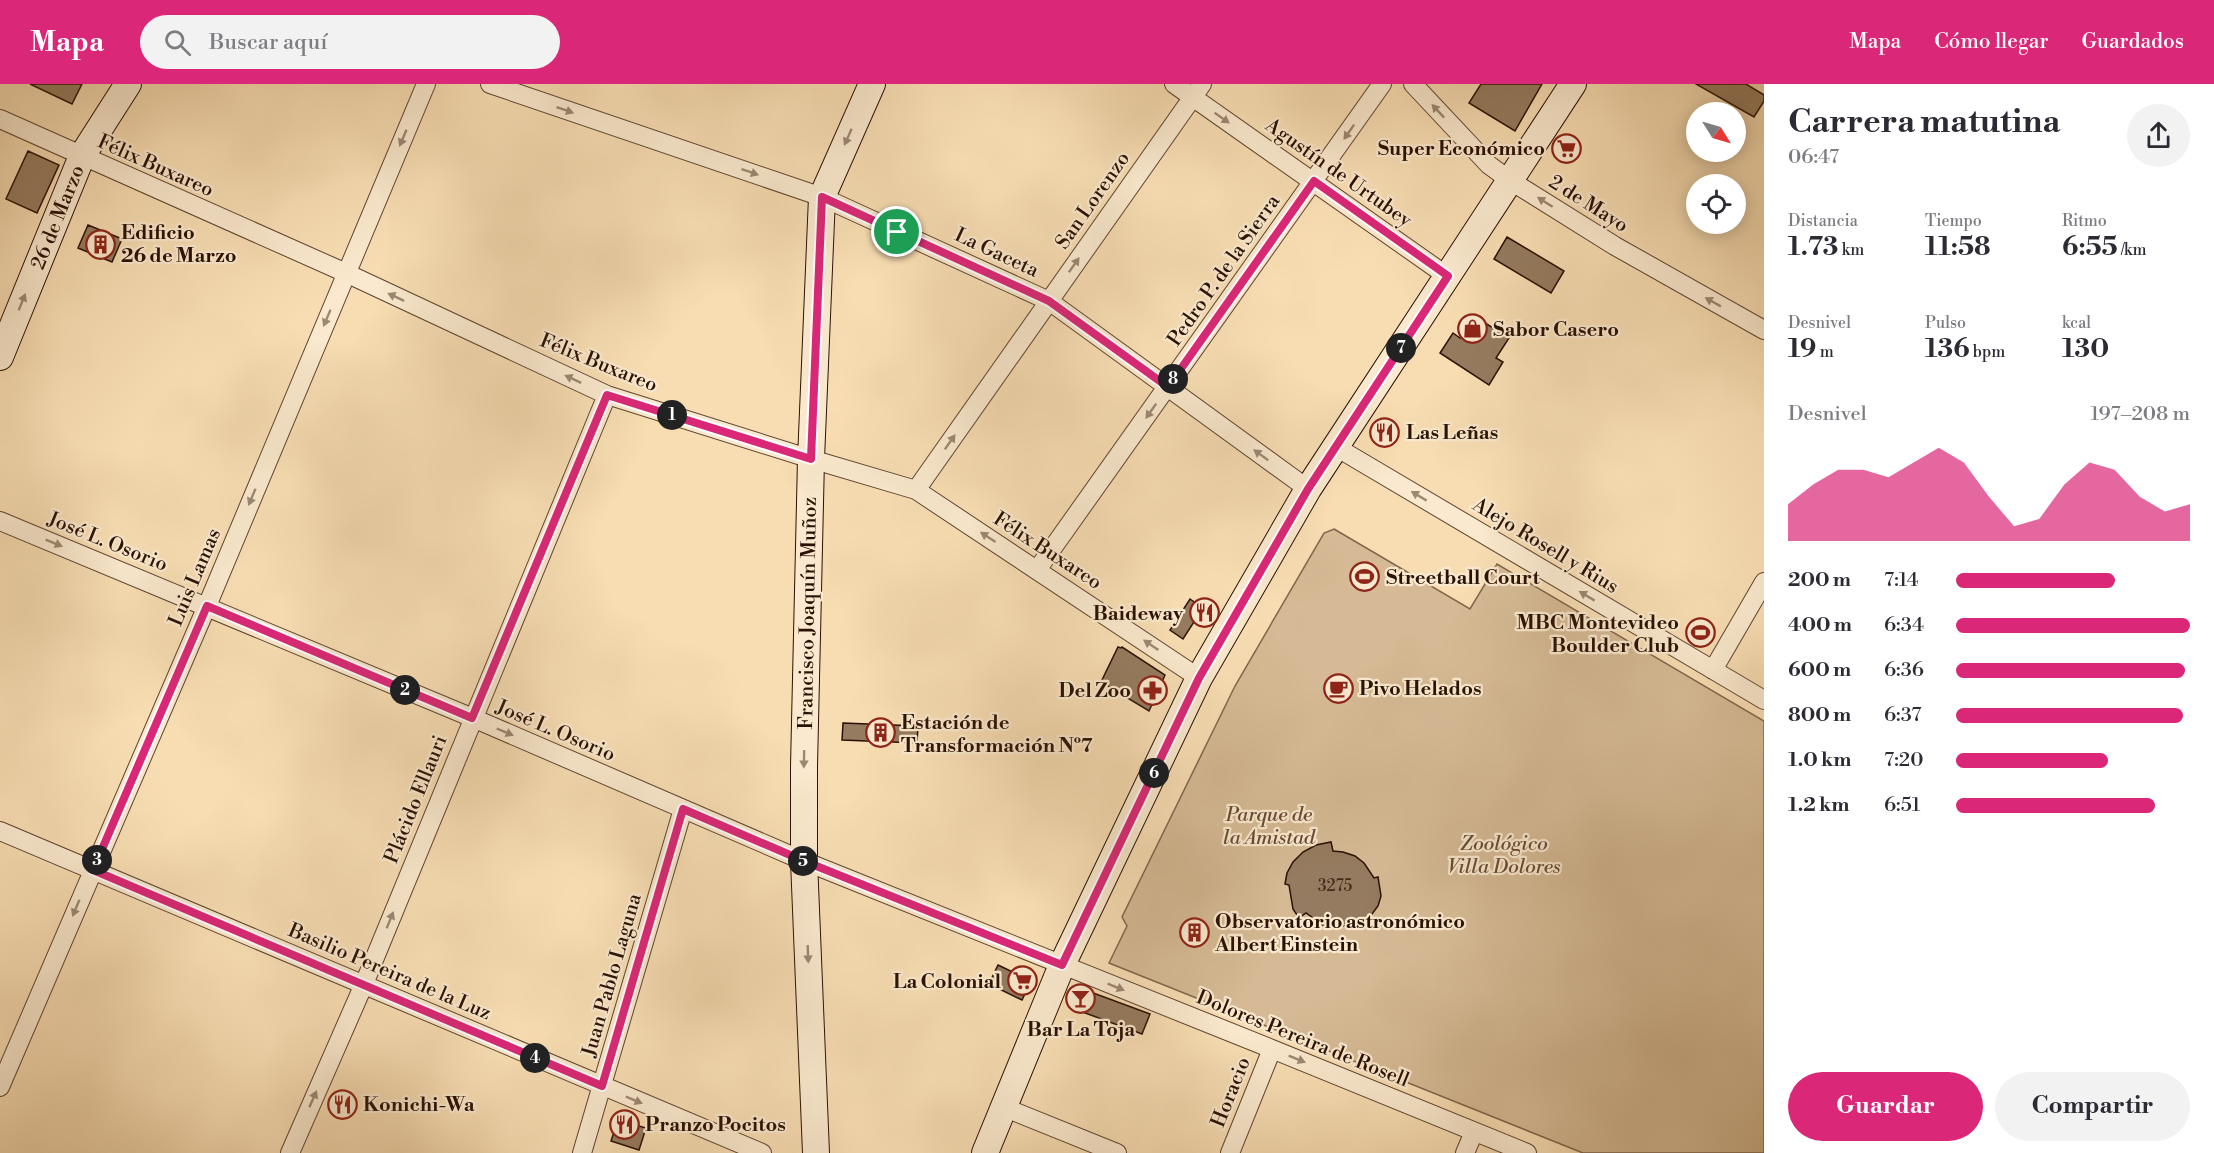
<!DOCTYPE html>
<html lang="es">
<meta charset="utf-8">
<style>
body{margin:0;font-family:"Libre Bodoni",serif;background:#f2f2f3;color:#2b2b33;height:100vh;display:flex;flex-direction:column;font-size:22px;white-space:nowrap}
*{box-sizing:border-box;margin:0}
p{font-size:20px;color:#7c7c81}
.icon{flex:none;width:33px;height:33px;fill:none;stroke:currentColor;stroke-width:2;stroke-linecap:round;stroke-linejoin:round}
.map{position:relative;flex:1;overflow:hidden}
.sheet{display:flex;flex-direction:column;background:#fff;width:450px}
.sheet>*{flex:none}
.needle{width:39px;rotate:127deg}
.fabs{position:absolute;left:1686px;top:18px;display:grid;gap:12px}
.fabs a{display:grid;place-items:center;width:60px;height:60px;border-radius:50%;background:#fff;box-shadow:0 3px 15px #0003;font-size:30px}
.pin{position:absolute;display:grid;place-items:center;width:51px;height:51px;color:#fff;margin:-26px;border:3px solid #fff;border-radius:50%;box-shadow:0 2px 6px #0007}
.km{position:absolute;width:30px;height:30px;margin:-15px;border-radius:50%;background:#222;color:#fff;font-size:16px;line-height:30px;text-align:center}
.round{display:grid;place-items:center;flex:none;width:63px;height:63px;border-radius:32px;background:#f2f2f3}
.overview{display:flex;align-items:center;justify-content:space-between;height:102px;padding:0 24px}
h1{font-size:33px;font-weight:700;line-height:45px}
.stats{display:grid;grid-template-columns:repeat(3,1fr);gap:9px;height:102px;padding:6px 24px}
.stats div{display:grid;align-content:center}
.stats b{font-size:26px;font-weight:700}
.stats small{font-size:16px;font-weight:400}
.stats p{font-size:16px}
.chart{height:168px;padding:12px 24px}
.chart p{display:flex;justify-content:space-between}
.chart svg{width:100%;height:108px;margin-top:6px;fill:#db2777;opacity:.7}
.cta{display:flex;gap:12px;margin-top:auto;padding:12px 24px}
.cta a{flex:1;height:69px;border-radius:36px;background:#db2777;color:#fff;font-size:24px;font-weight:700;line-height:69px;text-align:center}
.cta a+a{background:#f2f2f3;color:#2b2b33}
ul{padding:0 24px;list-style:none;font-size:20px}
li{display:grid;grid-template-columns:96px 72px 1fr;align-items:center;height:45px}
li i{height:15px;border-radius:8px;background:#db2777}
header{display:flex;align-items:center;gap:36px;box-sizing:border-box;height:84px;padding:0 30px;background:#db2777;color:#fff}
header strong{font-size:28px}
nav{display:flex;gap:33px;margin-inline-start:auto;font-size:21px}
.search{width:420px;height:54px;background:#f2f2f3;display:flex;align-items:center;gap:15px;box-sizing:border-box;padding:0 21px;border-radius:33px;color:#7c7c81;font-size:22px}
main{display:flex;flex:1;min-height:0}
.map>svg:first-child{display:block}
.green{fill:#d5ba95;stroke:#80664c;stroke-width:1.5}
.building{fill:#957b5f;stroke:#2a1103;stroke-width:1.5}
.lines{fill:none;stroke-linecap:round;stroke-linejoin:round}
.street-casing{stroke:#5e442f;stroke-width:20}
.secondary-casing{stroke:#2a1103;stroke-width:28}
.street{stroke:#fae9ce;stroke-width:18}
.secondary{stroke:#fae9ce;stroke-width:26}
.oneway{fill:#9c8873}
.route-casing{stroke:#fff;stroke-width:12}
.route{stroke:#db2777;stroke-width:8}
.labels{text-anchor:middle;stroke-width:4.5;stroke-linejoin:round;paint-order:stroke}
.number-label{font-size:16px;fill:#452c1a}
.poi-label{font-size:20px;font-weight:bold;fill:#2a1103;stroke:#fae9ce;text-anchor:start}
.street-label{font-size:20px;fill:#2a1103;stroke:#fae9ce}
.park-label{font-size:20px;font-style:italic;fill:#664c36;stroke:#fae9ce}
</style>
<header>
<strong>Mapa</strong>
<div class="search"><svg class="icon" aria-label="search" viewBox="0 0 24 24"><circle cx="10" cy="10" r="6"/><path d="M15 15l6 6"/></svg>Buscar aquí</div>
<nav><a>Mapa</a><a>Cómo llegar</a><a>Guardados</a></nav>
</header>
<main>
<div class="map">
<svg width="1764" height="1069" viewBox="0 0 1764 1069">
<rect width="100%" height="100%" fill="#f8ddb3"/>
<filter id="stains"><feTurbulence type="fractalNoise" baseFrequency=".00333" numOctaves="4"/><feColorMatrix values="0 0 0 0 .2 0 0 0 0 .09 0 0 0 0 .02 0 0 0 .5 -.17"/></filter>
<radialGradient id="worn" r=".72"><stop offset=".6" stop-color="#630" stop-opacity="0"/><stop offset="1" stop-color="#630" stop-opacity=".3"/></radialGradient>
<path class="green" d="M1334 445 1470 525 1497 480 1764 637V1069H1583L1109 879 1127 842 1122 833 1235 602 1324 449Z"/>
<path class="building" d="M30 0H82L72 20Z
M1481 0H1542L1515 47 1469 19Z
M1696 0H1746L1764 11V17L1754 33Z
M28 67 59 81 37 129 6 115Z
M88 141 122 155 112 178 78 164Z
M1507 153 1564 187 1551 209 1494 175Z
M1474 232 1509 254 1496 274 1503 278 1489 301 1440 269 1453 249 1460 254Z
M1190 515 1203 524 1183 555 1170 546Z
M1118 563 1121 564 1122 563 1165 591 1149 627 1101 598Z
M843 639 918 642 917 659 842 656Z
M1331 758 1333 767 1343 768 1355 772 1364 779 1374 794 1378 793 1381 812 1378 822 1366 838 1357 844 1355 840 1336 843 1324 842 1306 829 1299 834 1293 825 1289 801 1285 800 1287 789 1293 778 1303 768 1316 761Z
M998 881 1031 897 1022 916 989 900Z
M1077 903 1150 930 1142 950 1069 923Z
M618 1036 646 1044 639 1066 611 1057Z"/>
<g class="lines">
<defs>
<path id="street" d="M490 0 822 113 1049 217 1308 405
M1174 0 1447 192
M1413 0 1489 81 1511 97 1615 162 1764 246
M0 35 346 189 607 311 811 375 916 406 1199 594
M1336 363 1764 616
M916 406 1202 0
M0 437 473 634 804 777 1272 965 1527 1069
M1037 486 1382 0
M1713 586 1764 498
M0 747 762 1069
M0 1003 207 522 426 0
M1003 1023 1117 1069
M290 1069 364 900 607 311
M582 1069 683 725
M1230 1069 1272 965
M1465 1069 1474 1048"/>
<path id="secondary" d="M0 273 82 72 128 0
M816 1069 804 777V683L811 375 822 113 872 0
M985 1069 1062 881 1199 594 1308 405 1573 0"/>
</defs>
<use href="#street" class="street-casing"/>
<use href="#secondary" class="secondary-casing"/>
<use href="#street" class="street"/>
<use href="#secondary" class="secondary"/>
</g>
<defs><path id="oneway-solid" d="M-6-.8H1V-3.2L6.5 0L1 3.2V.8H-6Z" transform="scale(1.5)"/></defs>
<g class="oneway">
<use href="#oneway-solid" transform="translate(565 26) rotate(19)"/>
<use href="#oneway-solid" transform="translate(1438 27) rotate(-133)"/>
<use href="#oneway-solid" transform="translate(1222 34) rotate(35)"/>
<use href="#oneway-solid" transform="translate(1349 48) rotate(125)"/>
<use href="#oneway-solid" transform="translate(848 53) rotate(114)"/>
<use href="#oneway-solid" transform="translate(403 54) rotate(113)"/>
<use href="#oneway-solid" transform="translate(750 88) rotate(19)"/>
<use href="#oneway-solid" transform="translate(1545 118) rotate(-148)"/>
<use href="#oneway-solid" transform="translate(1074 181) rotate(-55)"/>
<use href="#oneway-solid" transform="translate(396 213) rotate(-155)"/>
<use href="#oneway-solid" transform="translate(22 218) rotate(-68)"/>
<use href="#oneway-solid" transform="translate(1713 218) rotate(-151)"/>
<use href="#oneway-solid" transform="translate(327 234) rotate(113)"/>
<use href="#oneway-solid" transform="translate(573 295) rotate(-155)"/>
<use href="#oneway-solid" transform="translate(1151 327) rotate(125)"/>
<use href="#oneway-solid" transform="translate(950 358) rotate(-55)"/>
<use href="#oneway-solid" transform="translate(1261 371) rotate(-144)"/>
<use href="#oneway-solid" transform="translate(1419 412) rotate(-149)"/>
<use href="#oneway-solid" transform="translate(252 413) rotate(113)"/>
<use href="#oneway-solid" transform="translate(988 453) rotate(-147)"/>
<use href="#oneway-solid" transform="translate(54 459) rotate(22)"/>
<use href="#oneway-solid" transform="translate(1587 512) rotate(-149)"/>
<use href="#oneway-solid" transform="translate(1151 561) rotate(-146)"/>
<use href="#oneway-solid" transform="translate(505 648) rotate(23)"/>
<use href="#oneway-solid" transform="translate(804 675) rotate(91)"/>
<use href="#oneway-solid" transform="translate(76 824) rotate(113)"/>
<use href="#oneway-solid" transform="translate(390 836) rotate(-68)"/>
<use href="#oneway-solid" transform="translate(808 870) rotate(88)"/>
<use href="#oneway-solid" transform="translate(1116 903) rotate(22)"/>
<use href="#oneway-solid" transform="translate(1297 975) rotate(22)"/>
<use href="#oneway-solid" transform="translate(313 1015) rotate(-66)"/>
<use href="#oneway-solid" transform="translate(634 1016) rotate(23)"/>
</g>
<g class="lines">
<defs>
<path id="route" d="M1314 97 1448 192 1308 405 1199 594 1062 881 804 777 683 725 602 1002 93 786 207 522 472 634 607 311 811 375 822 113 1049 217 1168 303Z"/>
</defs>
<use href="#route" class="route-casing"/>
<use href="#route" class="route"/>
</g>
<defs>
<symbol id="supermarket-ring" viewBox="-11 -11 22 22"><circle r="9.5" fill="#fae9ce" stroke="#8f2418" stroke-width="1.5"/><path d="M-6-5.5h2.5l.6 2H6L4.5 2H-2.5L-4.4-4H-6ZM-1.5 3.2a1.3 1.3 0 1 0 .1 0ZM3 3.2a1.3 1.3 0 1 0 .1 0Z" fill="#8f2418"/></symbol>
<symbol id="building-ring" viewBox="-11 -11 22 22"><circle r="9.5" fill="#fae9ce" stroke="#8f2418" stroke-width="1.5"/><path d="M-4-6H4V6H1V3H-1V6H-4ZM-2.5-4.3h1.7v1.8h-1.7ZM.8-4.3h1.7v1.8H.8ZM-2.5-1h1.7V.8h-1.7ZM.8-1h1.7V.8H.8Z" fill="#8f2418"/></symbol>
<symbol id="shop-ring" viewBox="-11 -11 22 22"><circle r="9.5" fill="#fae9ce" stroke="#8f2418" stroke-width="1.5"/><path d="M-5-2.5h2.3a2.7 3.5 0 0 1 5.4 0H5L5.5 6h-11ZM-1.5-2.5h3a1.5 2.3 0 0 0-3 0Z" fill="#8f2418"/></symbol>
<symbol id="restaurant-ring" viewBox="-11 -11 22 22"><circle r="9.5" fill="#fae9ce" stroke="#8f2418" stroke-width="1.5"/><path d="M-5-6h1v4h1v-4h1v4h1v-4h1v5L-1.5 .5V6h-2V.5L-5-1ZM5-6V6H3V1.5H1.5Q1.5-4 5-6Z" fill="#8f2418"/></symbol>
<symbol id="stadium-ring" viewBox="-11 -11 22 22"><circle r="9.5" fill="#fae9ce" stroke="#8f2418" stroke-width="1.5"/><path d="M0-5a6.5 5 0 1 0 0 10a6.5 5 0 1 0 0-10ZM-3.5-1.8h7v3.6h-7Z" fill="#8f2418"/></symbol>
<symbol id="cafe-ring" viewBox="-11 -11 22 22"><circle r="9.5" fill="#fae9ce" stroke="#8f2418" stroke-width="1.5"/><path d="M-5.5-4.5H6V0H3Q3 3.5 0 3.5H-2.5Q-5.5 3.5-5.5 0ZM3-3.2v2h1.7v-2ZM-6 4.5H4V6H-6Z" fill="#8f2418"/></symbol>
<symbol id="pharmacy-ring" viewBox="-11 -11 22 22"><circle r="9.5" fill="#fae9ce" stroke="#8f2418" stroke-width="1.5"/><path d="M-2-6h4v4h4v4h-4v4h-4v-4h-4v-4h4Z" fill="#8f2418"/></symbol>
<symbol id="bar-ring" viewBox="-11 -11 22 22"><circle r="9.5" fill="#fae9ce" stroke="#8f2418" stroke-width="1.5"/><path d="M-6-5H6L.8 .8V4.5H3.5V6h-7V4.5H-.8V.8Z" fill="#8f2418"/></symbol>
</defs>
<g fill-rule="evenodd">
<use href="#supermarket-ring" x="1550" y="48" width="33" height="33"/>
<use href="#building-ring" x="84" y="144" width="33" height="33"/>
<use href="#shop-ring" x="1456" y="228" width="33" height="33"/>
<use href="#restaurant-ring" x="1368" y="332" width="33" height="33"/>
<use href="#stadium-ring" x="1348" y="476" width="33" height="33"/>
<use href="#restaurant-ring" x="1188" y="512" width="33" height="33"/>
<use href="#stadium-ring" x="1684" y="532" width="33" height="33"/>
<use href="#cafe-ring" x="1322" y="588" width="33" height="33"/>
<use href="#pharmacy-ring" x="1136" y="590" width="33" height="33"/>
<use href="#building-ring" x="864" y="632" width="33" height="33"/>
<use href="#building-ring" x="1178" y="832" width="33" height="33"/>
<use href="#supermarket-ring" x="1006" y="880" width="33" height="33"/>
<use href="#bar-ring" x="1064" y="898" width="33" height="33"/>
<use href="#restaurant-ring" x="326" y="1004" width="33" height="33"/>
<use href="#restaurant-ring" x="608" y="1024" width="33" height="33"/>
</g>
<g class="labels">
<g class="number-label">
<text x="1335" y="807">3275</text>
</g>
<g class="poi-label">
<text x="1545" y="71" text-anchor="end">Super Económico</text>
<text x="121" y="155">Edificio<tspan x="121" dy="23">26 de Marzo</tspan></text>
<text x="1493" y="252">Sabor Casero</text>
<text x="1406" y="355">Las Leñas</text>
<text x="1386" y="500">Streetball Court</text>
<text x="1183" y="536" text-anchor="end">Baideway</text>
<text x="1679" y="545" text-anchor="end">MBC Montevideo<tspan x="1679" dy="23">Boulder Club</tspan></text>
<text x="1359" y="611">Pivo Helados</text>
<text x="1131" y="613" text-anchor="end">Del Zoo</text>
<text x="901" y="645">Estación de<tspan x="901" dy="23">Transformación Nº7</tspan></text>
<text x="1215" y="844">Observatorio astronómico<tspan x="1215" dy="23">Albert Einstein</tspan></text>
<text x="1001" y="904" text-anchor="end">La Colonial</text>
<text x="1081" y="952" text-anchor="middle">Bar La Toja</text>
<text x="363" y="1027">Konichi-Wa</text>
<text x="645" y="1047">Pranzo Pocitos</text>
</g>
<g class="street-label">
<text transform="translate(156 81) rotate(24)" y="7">Félix Buxareo</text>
<text transform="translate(1339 88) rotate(35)" y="7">Agustín de Urtubey</text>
<text transform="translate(1092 116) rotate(-55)" y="7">San Lorenzo</text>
<text transform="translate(1589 119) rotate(32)" y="7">2 de Mayo</text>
<text transform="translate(57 133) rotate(-68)" y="7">26 de Marzo</text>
<text transform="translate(997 168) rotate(25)" y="7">La Gaceta</text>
<text transform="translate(1223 186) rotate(-55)" y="7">Pedro P. de la Sierra</text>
<text transform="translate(599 278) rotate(22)" y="7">Félix Buxareo</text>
<text transform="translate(108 457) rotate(22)" y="7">José L. Osorio</text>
<text transform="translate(1546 461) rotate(31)" y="7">Alejo Rosell y Rius</text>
<text transform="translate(1048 466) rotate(33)" y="7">Félix Buxareo</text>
<text transform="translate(194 493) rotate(-67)" y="7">Luis Lamas</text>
<text transform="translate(807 529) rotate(-89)" y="7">Francisco Joaquín Muñoz</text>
<text transform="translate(556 646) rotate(23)" y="7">José L. Osorio</text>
<text transform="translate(415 715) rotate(-68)" y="7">Plácido Ellauri</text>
<text transform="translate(390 887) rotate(23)" y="7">Basilio Pereira de la Luz</text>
<text transform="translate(611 891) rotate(-74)" y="7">Juan Pablo Laguna</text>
<text transform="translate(1303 954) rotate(22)" y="7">Dolores Pereira de Rosell</text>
<text transform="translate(1230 1008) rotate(-68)" y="7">Horacio</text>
</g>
<g class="park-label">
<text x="1269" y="737">Parque de<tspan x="1269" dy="23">la Amistad</tspan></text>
<text x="1504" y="766">Zoológico<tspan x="1504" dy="23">Villa Dolores</tspan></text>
</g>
</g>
<rect width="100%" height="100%" filter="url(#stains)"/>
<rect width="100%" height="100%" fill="url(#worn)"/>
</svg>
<div class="fabs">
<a><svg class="needle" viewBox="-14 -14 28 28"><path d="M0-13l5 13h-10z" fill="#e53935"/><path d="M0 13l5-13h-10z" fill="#7c7c81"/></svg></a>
<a><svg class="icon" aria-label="locate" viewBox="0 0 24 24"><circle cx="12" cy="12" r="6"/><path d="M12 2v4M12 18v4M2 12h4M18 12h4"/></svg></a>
</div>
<div class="pin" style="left:897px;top:148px;background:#1e9e55"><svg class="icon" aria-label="arrive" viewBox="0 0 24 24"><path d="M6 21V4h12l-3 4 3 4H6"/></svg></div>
<b class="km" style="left:672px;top:331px">1</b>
<b class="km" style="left:405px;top:606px">2</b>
<b class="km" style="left:97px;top:776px">3</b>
<b class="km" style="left:535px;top:974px">4</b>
<b class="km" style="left:803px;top:777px">5</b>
<b class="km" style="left:1154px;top:689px">6</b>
<b class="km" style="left:1401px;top:264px">7</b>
<b class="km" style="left:1173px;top:295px">8</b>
</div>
<section class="sheet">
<div class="overview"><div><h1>Carrera matutina</h1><p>06:47</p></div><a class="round"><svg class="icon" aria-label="share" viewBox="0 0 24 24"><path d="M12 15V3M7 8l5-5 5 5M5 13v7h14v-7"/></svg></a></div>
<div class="stats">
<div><p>Distancia</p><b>1.73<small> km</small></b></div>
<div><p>Tiempo</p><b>11:58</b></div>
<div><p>Ritmo</p><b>6:55<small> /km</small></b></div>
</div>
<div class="stats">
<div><p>Desnivel</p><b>19<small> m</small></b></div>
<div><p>Pulso</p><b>136<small> bpm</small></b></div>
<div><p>kcal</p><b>130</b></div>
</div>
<div class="chart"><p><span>Desnivel</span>197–208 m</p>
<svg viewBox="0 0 160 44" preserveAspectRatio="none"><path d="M0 44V29L10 21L20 15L30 15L40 18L50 12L60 6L70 12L80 26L90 38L100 35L110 21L120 12L130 15L140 26L150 32L160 29V44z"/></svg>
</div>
<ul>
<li><b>200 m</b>7:14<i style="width:68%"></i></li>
<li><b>400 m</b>6:34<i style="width:100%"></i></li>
<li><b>600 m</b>6:36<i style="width:98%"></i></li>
<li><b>800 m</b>6:37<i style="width:97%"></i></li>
<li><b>1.0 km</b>7:20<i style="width:65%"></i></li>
<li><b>1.2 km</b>6:51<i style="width:85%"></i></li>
</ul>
<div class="cta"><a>Guardar</a><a>Compartir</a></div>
</section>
</main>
